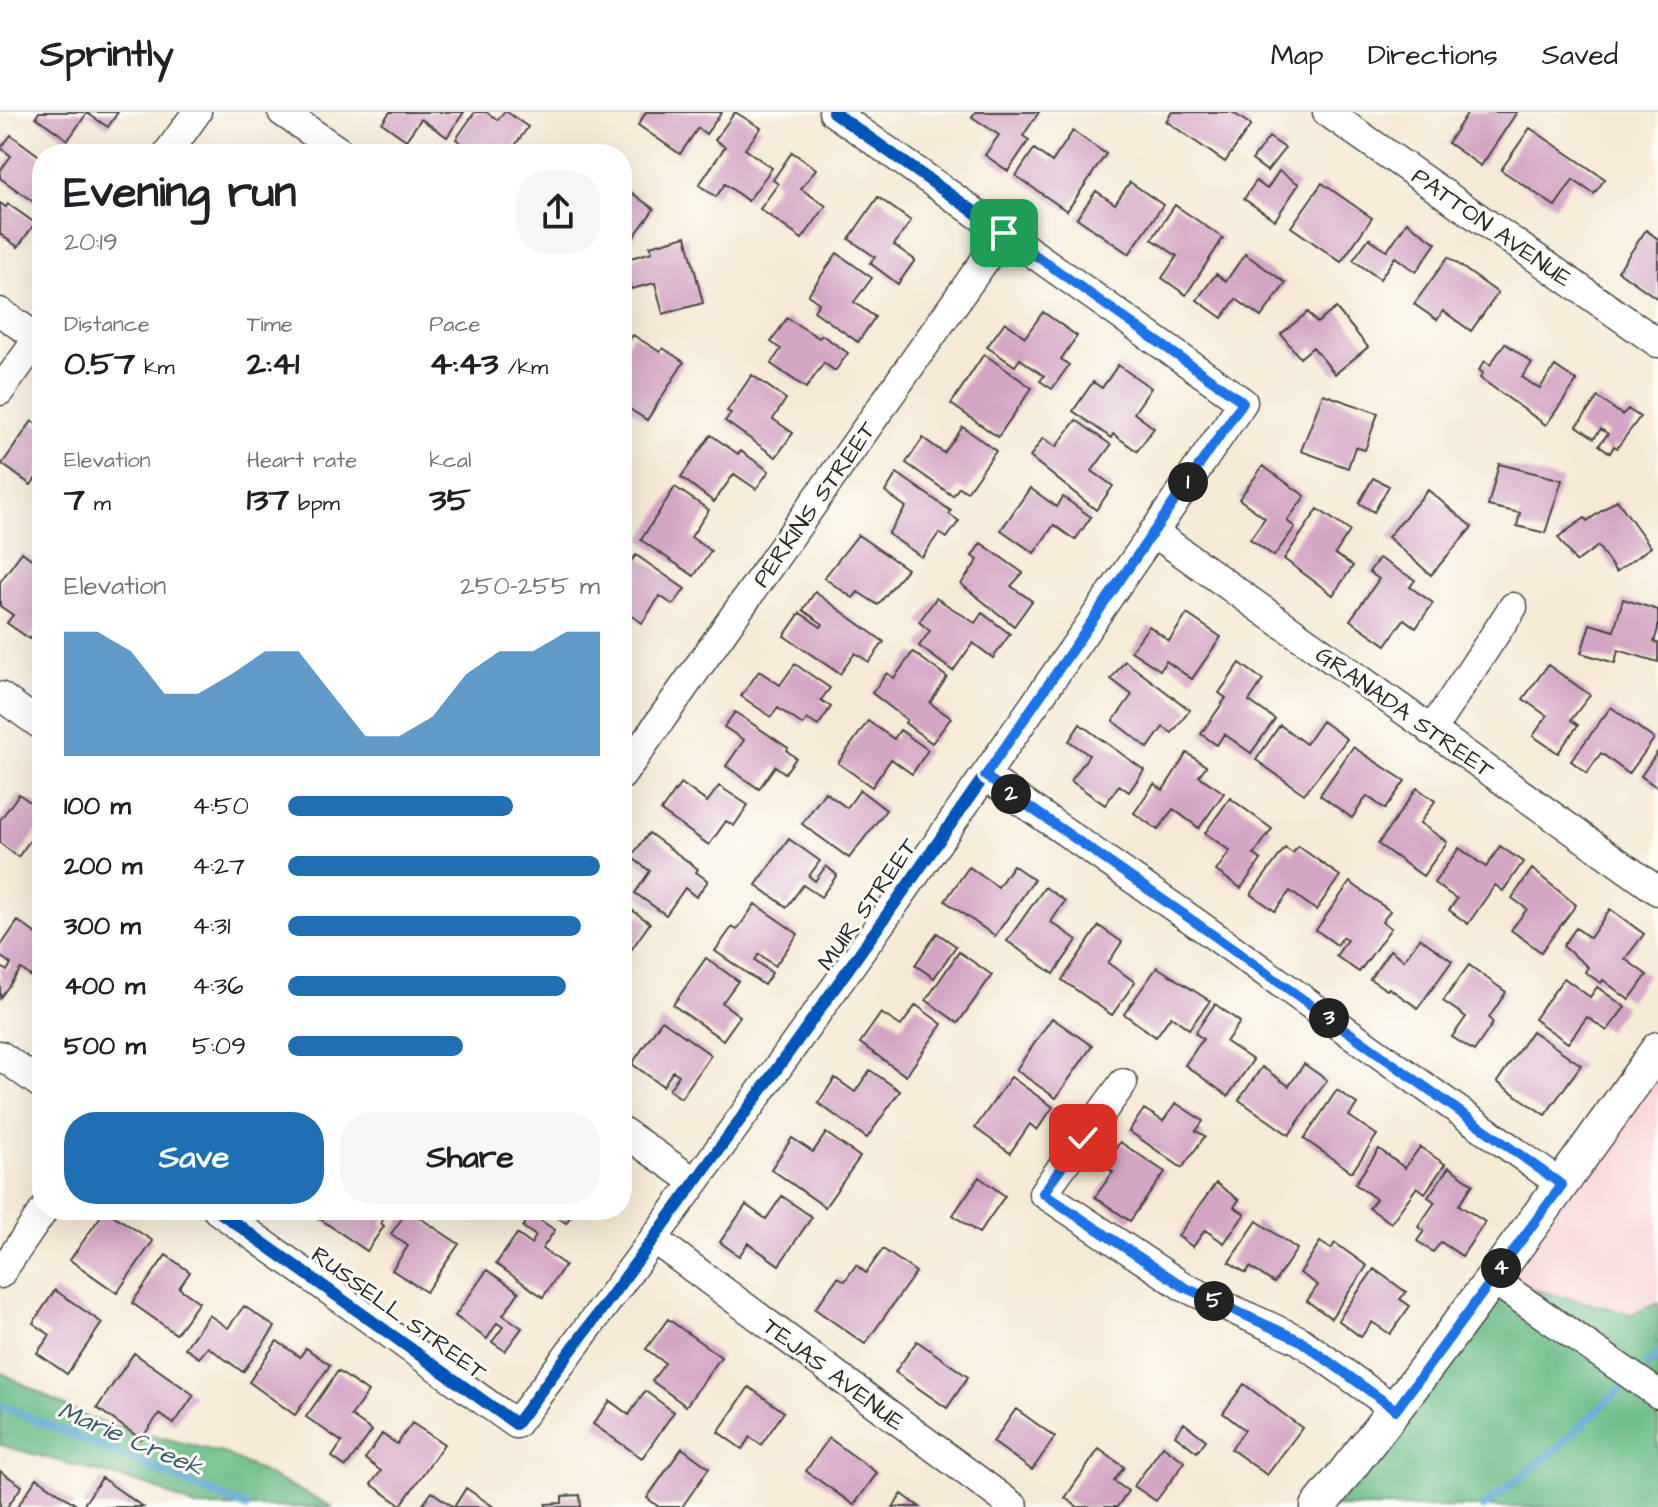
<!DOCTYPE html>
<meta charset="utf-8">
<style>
body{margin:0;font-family:"Architects Daughter",sans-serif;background:#f6f6f6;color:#202124;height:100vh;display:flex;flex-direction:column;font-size:30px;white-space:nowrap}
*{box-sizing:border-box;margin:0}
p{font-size:26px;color:#757577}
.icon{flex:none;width:44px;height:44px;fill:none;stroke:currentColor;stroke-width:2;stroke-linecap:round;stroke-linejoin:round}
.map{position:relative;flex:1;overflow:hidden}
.drawer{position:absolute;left:32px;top:32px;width:600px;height:1076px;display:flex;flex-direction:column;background:#fff;border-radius:32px;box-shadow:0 8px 32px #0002}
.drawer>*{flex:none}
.pin{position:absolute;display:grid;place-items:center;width:68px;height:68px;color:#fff;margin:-34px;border-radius:16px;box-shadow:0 4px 12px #0006}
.km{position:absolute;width:40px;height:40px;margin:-20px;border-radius:50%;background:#222;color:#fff;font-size:22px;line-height:40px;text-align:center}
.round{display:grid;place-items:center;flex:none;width:84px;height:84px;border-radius:32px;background:#f6f6f6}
.summary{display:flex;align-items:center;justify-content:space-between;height:136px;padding:0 32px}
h1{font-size:44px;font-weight:700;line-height:60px}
.figures{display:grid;grid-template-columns:repeat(3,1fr);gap:12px;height:136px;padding:8px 32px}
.figures div{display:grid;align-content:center}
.figures b{font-size:34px;font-weight:700}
.figures small{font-size:22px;font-weight:400}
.figures p{font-size:22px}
.chart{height:224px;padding:16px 32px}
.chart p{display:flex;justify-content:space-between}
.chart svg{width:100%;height:144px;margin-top:8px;fill:#1f6fb2;opacity:.7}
.primary-button{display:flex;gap:16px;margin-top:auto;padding:16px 32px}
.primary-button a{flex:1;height:92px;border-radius:32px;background:#1f6fb2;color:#fff;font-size:32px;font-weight:700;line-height:92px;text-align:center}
.primary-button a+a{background:#f6f6f6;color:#202124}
ul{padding:0 32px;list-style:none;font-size:26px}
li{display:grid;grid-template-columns:128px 96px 1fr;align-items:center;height:60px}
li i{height:20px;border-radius:10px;background:#1f6fb2}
header{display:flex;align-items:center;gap:48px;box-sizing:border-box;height:112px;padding:0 40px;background:#fff;border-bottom:2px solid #e0e0e0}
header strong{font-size:38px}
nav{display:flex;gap:44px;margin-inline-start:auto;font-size:28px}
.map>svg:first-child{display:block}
.built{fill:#f7cfd2}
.forest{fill:#6cbc87;stroke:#4c7459;stroke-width:2}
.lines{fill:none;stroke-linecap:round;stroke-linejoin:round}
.stream{stroke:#5da6d4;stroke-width:8}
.building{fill:#d3a6c5}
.minor-casing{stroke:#494844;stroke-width:31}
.tertiary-casing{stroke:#494844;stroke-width:37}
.minor{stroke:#fff;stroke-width:28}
.tertiary{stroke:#fff;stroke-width:34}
.cycleway-casing{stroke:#fdfcf7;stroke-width:17}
.cycleway{stroke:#0057b8;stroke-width:12}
.route-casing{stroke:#fff;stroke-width:16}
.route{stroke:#1a73e8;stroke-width:10}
.labels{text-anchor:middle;stroke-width:6;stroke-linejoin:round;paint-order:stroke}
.street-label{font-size:24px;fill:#2b2b2b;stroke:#fdfcf7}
.water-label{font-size:26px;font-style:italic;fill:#3f5c6f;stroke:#fdfcf7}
</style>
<header>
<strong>Sprintly</strong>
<nav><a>Map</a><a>Directions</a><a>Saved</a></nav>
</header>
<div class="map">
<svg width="1658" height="1395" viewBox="0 0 1658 1395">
<rect width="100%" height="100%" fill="#fdfcf7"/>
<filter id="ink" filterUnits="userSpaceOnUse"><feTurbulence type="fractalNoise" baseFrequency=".0125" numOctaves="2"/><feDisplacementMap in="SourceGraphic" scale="16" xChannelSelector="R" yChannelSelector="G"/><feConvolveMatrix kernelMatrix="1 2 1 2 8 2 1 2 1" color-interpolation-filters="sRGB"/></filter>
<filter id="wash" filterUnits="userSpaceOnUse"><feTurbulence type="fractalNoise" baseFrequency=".006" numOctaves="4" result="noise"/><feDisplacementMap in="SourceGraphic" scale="32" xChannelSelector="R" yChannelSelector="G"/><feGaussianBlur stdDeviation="1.8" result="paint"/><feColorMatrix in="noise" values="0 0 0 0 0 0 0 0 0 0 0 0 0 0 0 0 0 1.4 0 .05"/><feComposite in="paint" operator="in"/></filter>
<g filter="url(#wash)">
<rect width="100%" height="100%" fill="#f5ead5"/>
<path class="built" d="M1658 937V1395L1396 1298Z"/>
<path class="forest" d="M1492 1167 1632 1202 1658 1191V1395H1318Z
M0 1260 90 1307 226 1342 333 1395H196L150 1374 0 1333Z"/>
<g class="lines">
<path class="stream" d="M1647 1252 1658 1242
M0 1293 246 1395
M1483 1395 1555 1338 1619 1278"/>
</g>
<g id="blocks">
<path class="building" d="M39 0H118L108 15 87 1 68 28 36 5Z
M390 0H464L447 25 421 7 406 28 382 11Z
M475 0H486L498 8 504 0H507L528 15 509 42H477L456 27Z
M646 0H722L706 22 698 16 680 42 638 13Z
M735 0 761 16 745 37 772 56 748 89 725 72 716 85 699 73 725 35 715 28Z
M975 0H1039L1023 24 1029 28 1008 59 985 43 999 23 972 5Z
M1172 0H1232L1251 13 1225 50 1166 9Z
M1468 0H1517L1481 54 1448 31Z
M1530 16 1605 67 1594 82 1573 68 1555 94 1501 58Z
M1073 19 1106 42 1067 99 1016 64 1034 37 1052 50Z
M11 23 42 46V96L0 66V59L11 44 1 36Z
M1269 25 1285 36 1267 59 1252 48Z
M792 40 816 57 801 77 826 94 802 127 760 97 778 72 773 68Z
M1279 59 1299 72 1275 108 1244 87 1256 69 1267 77Z
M1130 70 1163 93 1129 142 1077 106 1096 79 1115 92Z
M1322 71 1372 106 1341 150 1291 115Z
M622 74 654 97 628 133 622 129Z
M878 85 911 109 894 133 915 148 898 172 870 151 875 145 849 127Z
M0 91 6 95 8 92 35 111 18 135 0 122Z
M1175 93 1223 126 1186 183 1162 166 1177 144 1152 127Z
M1407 110 1436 131 1416 160 1395 145 1380 167 1353 148 1369 126 1387 139Z
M1646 118 1658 127V187L1618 159Z
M686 124 703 191 663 202 655 171 631 177 623 148 652 140 650 134Z
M837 141 872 166 854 190 875 205 858 230 814 199 819 191 808 183Z
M1245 142 1286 171 1261 205 1236 187 1222 206 1197 188 1216 162 1226 169Z
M1448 145 1498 181 1471 219 1443 199 1437 208 1414 192Z
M1336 196 1368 235 1335 262 1313 235 1300 246 1281 222 1308 200 1317 211Z
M1043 200 1077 224 1061 247 1069 253 1052 277 1040 269 1044 264 1020 247 1015 254 987 235 1005 210 1025 225Z
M787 206 819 226 822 223 848 241 835 259 824 251 806 276 771 252 781 237 771 230Z
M633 223 660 240 663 236 684 250 647 308 622 292V261L626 255 622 252V239Z
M1505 231 1532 251 1522 265 1532 272 1540 276 1555 254 1577 269 1546 313 1480 266 1483 261 1479 258 1485 249 1490 253Z
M984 242 1032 276 998 325 951 292Z
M1118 253 1151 276 1134 301 1154 316 1137 339 1113 322 1111 326 1073 299 1093 270 1102 276Z
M752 263 786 287 773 307 793 321 776 345 725 309 731 301 727 299Z
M1323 282 1378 301 1365 338 1355 335 1348 356 1301 339Z
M1598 285 1622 303 1628 297 1640 305 1617 336 1614 334 1610 341 1599 333 1608 322 1601 317 1594 326 1577 314Z
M1076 308 1111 333 1092 359 1113 374 1096 398 1030 345 1043 326 1056 335Z
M32 309 42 316V357L31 373 2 352Z
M963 315 996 339 967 380 959 375 953 384 906 351 923 326 944 341Z
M711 323 738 342 741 339 769 359 756 377 734 362 714 390 681 365Z
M1499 352 1562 368 1545 421 1517 414 1520 401 1488 394Z
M1263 354 1305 384 1287 409 1295 415 1274 444 1250 427 1265 406 1239 387Z
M897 361 951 399 949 402 959 409 947 426 939 421 922 445 888 422 906 395 885 380Z
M1373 366 1389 374 1374 400 1359 391Z
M675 375 709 398 691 425 711 439 694 464 641 428Z
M1030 376 1057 395 1063 385 1091 405 1075 428 1054 413 1034 441 1001 418Z
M1428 378 1472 415 1431 463 1388 425Z
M1617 388 1651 435 1616 460 1598 434 1576 450 1558 425 1585 406 1587 409Z
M1318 397 1350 419 1335 442 1353 454 1333 483 1284 447Z
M858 423 907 457 878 493 858 480 853 486 824 466Z
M981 431 1023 461 1011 474 1032 489 1014 514 961 472 978 448 972 444Z
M22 440 42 455V474L35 484 42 490V510L30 527 7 511 13 503 0 494V470Z
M636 443 685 477 673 493 660 484 642 511 622 497V457L624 454 626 456Z
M1379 446 1415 468 1410 475 1433 491 1416 516 1404 507 1386 533 1350 508 1379 467 1369 460Z
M815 480 884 530 869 550 855 541 840 562 784 524 800 501 821 515 823 512 803 498Z
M936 486 975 511 982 501 1010 522 993 546 973 531 953 559 919 534 930 519 919 510Z
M1623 487 1658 498V517L1654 530 1658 531V550L1618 538 1615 551 1581 541 1590 512 1614 519Z
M1187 502 1221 525 1192 567 1166 549 1160 558 1131 539 1149 514 1169 529Z
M913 540 947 565 930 591 951 606 932 631 905 611 907 608 872 581 887 561 894 566Z
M1125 549 1190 598 1172 621 1163 615 1148 636 1113 609 1132 583 1111 567Z
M1240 551 1263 568 1249 589 1275 607 1251 641 1224 622 1217 633 1201 622 1226 586 1219 581Z
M795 552 830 576 821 588 831 595 818 614 807 607 803 613 778 596 771 605 741 584 759 559 780 573Z
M1548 553 1590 583 1571 608 1578 613 1558 641 1533 624 1547 604 1523 587Z
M1611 595 1654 627 1629 662 1601 641 1587 661 1571 649Z
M735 600 788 636 787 639 796 646 785 661 775 654 759 677 726 654 744 628 724 615Z
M868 609 894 627 900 618 928 638 912 662 891 647 872 675 838 651Z
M1322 609 1347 627 1304 682 1256 648 1280 613 1306 632Z
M1080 612 1144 658 1129 680 1119 673 1105 693 1071 669 1089 643 1069 629Z
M1353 635 1405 669 1385 697 1367 684 1352 706 1320 683Z
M1658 639V676L1641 664Z
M1187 641 1206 654 1199 664 1224 681 1199 716 1173 697 1158 718 1134 701 1154 672 1163 678Z
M681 671 707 690 719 674 748 693 734 714 726 709 709 733 661 699Z
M1417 676 1435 689 1420 711 1447 730 1423 764 1378 732Z
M860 678 886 698 849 746 802 712 825 680 847 696Z
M19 682 30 690 32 687 42 697V717L39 716 18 745 0 731V708Z
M1230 686 1272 717 1254 742 1261 748 1241 776 1216 759 1230 739 1205 721Z
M649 721 698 757 696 760 708 769 696 785 685 776 666 803 635 781 650 759 631 745Z
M789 727 820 749 809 764 815 769 826 754 837 763 821 785 803 773 787 795 756 773Z
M1298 734 1340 764 1316 798 1290 779 1275 799 1251 782 1285 736 1293 741Z
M1500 734 1523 750 1503 779 1495 773 1468 812 1449 798 1457 787 1434 771 1459 736 1486 755Z
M1013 753 1034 768 995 824 945 789 969 755 998 775Z
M1532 757 1576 793 1541 840 1511 818 1527 797 1512 786Z
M1350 770 1390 799 1382 810 1391 816 1359 860 1336 844 1347 828 1343 825 1337 833 1316 818Z
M1045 775 1065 789 1051 810 1077 828 1054 862 1007 829Z
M622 791 650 811 629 841 626 839 622 846Z
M755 792 798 822 775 854 759 842 755 848 772 861 764 873 715 839 732 815 737 818Z
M1610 797 1644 822 1625 847 1647 863 1629 888 1603 868 1601 871 1585 860 1588 855 1563 834 1576 816 1590 826Z
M18 809 42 826V860L36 868 21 857 0 886V854L7 859 11 852 0 844V835Z
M1099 814 1122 830 1108 851 1135 870 1112 903 1062 868Z
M937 821 956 834 934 866 915 853Z
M1420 826 1452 849 1418 896 1389 876 1387 878 1370 867 1390 838 1404 848Z
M959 840 992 863 958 911 926 888Z
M706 846 738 869 722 891 740 904 723 928 673 893Z
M1469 853 1506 880 1489 906 1493 911 1474 939 1452 925 1466 905 1443 889Z
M1157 855 1210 889 1189 917 1171 904 1156 925 1124 902Z
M1564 866 1590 885 1597 875 1625 895 1607 919 1587 905 1568 931 1534 907Z
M1215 892 1240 910 1226 930 1253 948 1228 984 1185 953 1203 927 1195 921Z
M916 893 942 912 906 964 860 931 881 901 901 914Z
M1052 906 1092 934 1056 986 1016 958Z
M662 908 711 943 681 986 669 978 679 963 673 959 663 974 632 952Z
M1532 919 1581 953 1545 1003 1497 970Z
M1304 952 1327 968 1289 1023 1239 988 1262 955 1289 974Z
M870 958 900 979 867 1026 818 991 835 966 855 980Z
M1011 965 1053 995 1037 1018 1030 1012 1010 1041 975 1016Z
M1337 978 1357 992 1349 1004 1377 1023 1352 1060 1304 1027Z
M1176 991 1203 1009 1196 1019 1205 1024 1182 1056 1129 1019 1144 997 1163 1009Z
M826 1021 860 1045 825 1095 771 1057 792 1026 813 1040Z
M1120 1030 1165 1060 1130 1109 1095 1085 1113 1060 1104 1054Z
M1420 1035 1445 1052 1425 1081 1417 1075 1391 1111 1369 1096 1376 1087 1355 1072 1379 1037 1405 1056Z
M1449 1055 1473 1072 1459 1093 1485 1110 1462 1144 1441 1130 1433 1140 1417 1129 1424 1119 1418 1115 1435 1090 1428 1085Z
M979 1065 1005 1084 979 1121 953 1103Z
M1216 1071 1239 1088 1234 1095 1245 1102 1224 1131 1205 1118 1193 1135 1178 1124Z
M782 1084 812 1105 779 1153 748 1131 739 1144 720 1130 746 1093 766 1107Z
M105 1098 153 1129 117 1181 70 1148Z
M317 1098H390L381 1111 384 1114 367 1139 313 1102Z
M408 1098 459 1132 426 1180 392 1158 408 1134 391 1122Z
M547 1098H575L566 1111Z
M531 1102 555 1118 542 1137 565 1153 543 1185 496 1152 517 1122 531 1132 536 1124 523 1115Z
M1257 1109 1297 1137 1274 1171 1250 1155 1246 1161 1229 1150Z
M1320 1130 1331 1137 1335 1131 1367 1154 1331 1206 1307 1189 1318 1173 1300 1161Z
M883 1137 916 1160 865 1232 815 1197 838 1165 845 1169 856 1153 866 1161Z
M166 1143 190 1160 179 1176 199 1190 176 1222 132 1191Z
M1374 1157 1406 1180 1400 1187 1410 1194 1390 1222 1372 1210 1361 1225 1338 1208Z
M487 1158 519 1180 503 1203 522 1216 505 1239 492 1230 503 1215 497 1211 487 1227 455 1204Z
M55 1178 102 1211 67 1262 37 1241 50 1223 33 1211Z
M244 1194 275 1215 243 1260 208 1235 199 1246 185 1236 209 1203 228 1216Z
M668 1207 721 1245 686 1294 652 1269 665 1251 646 1237Z
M277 1229 300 1245 306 1236 330 1253 295 1303 249 1270Z
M917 1229 968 1265 947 1296 895 1260Z
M134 1241 194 1283 174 1312 159 1302 141 1327 97 1296Z
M338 1259 368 1280 351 1304 372 1319 346 1355 332 1345 342 1330 306 1305Z
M1244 1272 1302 1316 1267 1363 1231 1337 1245 1318 1223 1301Z
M749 1275 784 1300 761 1333 750 1325 742 1337 718 1320Z
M645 1279 674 1300 642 1346 593 1312 610 1289 629 1303Z
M1016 1297 1055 1325 1032 1358 993 1330Z
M412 1311 444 1332 401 1393 371 1372 381 1359 365 1347 382 1322 397 1332Z
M1184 1311 1206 1328 1197 1340 1175 1323Z
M829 1326 877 1361 854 1393 806 1359Z
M1163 1334 1185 1350 1156 1389 1134 1374Z
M682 1336 709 1356 682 1395H659L647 1386Z
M1099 1337 1124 1355 1114 1369 1128 1379 1117 1395H1078L1065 1386Z
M0 1359 22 1374 7 1395H0Z
M37 1366 75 1392 72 1395H17Z
M102 1366 143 1395H82Z
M466 1376 494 1395H421L432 1380 454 1395Z
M902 1382 920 1395H893Z
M580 1383 581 1395H546V1392L562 1391V1384Z"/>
</g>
</g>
<g filter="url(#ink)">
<use href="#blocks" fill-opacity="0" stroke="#494844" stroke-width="2"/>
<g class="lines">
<defs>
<path id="minor" d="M282 0 343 42
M1327 0 1658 231
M167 42 197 0
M0 200 42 229
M0 279 42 221
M1153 420 1658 779
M0 584 42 614
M1431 619 1513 495
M622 663 1004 121
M985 664 1195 810 1562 1073
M0 943 42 973
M1123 971 1043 1081 1184 1175 1299 1228 1396 1298
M622 1019 695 1070
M217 1098 516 1312C767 978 1007 635 1243 290L833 0
M655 1128 1014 1395
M0 1162 44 1098
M1492 1167 1658 1282"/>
<path id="tertiary" d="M1318 1395C1437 1246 1548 1092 1658 937"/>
</defs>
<use href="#minor" class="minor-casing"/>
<use href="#tertiary" class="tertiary-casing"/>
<use href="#minor" class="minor"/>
<use href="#tertiary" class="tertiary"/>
<defs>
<path id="cycleway" d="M217 1098 516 1312C767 978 1007 635 1243 290L833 0"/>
</defs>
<use href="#cycleway" class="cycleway-casing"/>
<use href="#cycleway" class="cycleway"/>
</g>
</g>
<g class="lines" filter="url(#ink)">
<defs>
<path id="route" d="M1004 121 1243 290 985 664 1195 810 1562 1073 1396 1298 1299 1228 1184 1175 1043 1081 1083 1026"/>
</defs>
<use href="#route" class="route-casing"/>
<use href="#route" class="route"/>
</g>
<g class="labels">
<g class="street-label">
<text transform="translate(1492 115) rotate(35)" y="8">PATTON AVENUE</text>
<text transform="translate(814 392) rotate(-55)" y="8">PERKINS STREET</text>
<text transform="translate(1405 600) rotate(35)" y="8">GRANADA STREET</text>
<text transform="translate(867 792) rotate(-55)" y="8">MUIR STREET</text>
<text transform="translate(399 1201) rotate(36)" y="8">RUSSELL STREET</text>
<text transform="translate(834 1262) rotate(37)" y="8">TEJAS AVENUE</text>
</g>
<g class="water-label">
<text transform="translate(131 1326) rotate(23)" y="9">Marie Creek</text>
</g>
</g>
</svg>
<div class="pin" style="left:1004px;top:121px;background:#1e9e55"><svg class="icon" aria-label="arrive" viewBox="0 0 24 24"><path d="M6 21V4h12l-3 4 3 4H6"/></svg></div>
<div class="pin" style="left:1083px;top:1026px;background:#d93025"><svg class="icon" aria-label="check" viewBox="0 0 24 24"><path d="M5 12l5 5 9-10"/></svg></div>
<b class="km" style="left:1188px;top:370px">1</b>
<b class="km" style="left:1011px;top:682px">2</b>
<b class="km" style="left:1329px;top:906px">3</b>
<b class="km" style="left:1501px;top:1156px">4</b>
<b class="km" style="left:1214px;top:1189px">5</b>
<section class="drawer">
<div class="summary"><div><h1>Evening run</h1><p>20:19</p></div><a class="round"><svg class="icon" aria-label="share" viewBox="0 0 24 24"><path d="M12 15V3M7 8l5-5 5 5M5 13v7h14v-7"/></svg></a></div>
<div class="figures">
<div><p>Distance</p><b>0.57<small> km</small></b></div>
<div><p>Time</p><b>2:41</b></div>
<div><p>Pace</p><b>4:43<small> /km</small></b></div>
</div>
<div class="figures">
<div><p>Elevation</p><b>7<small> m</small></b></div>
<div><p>Heart rate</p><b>137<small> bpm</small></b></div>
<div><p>kcal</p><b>35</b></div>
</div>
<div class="chart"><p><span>Elevation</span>250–255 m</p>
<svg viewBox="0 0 160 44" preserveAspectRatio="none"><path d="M0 44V6L10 6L20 12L30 25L40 25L50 19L60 12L70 12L80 25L90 38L100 38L110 32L120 19L130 12L140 12L150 6L160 6V44z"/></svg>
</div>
<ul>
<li><b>100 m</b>4:50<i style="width:72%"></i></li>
<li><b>200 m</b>4:27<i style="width:100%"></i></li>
<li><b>300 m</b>4:31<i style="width:94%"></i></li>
<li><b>400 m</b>4:36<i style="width:89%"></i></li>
<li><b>500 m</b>5:09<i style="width:56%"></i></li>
</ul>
<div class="primary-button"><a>Save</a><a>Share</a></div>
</section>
</div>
